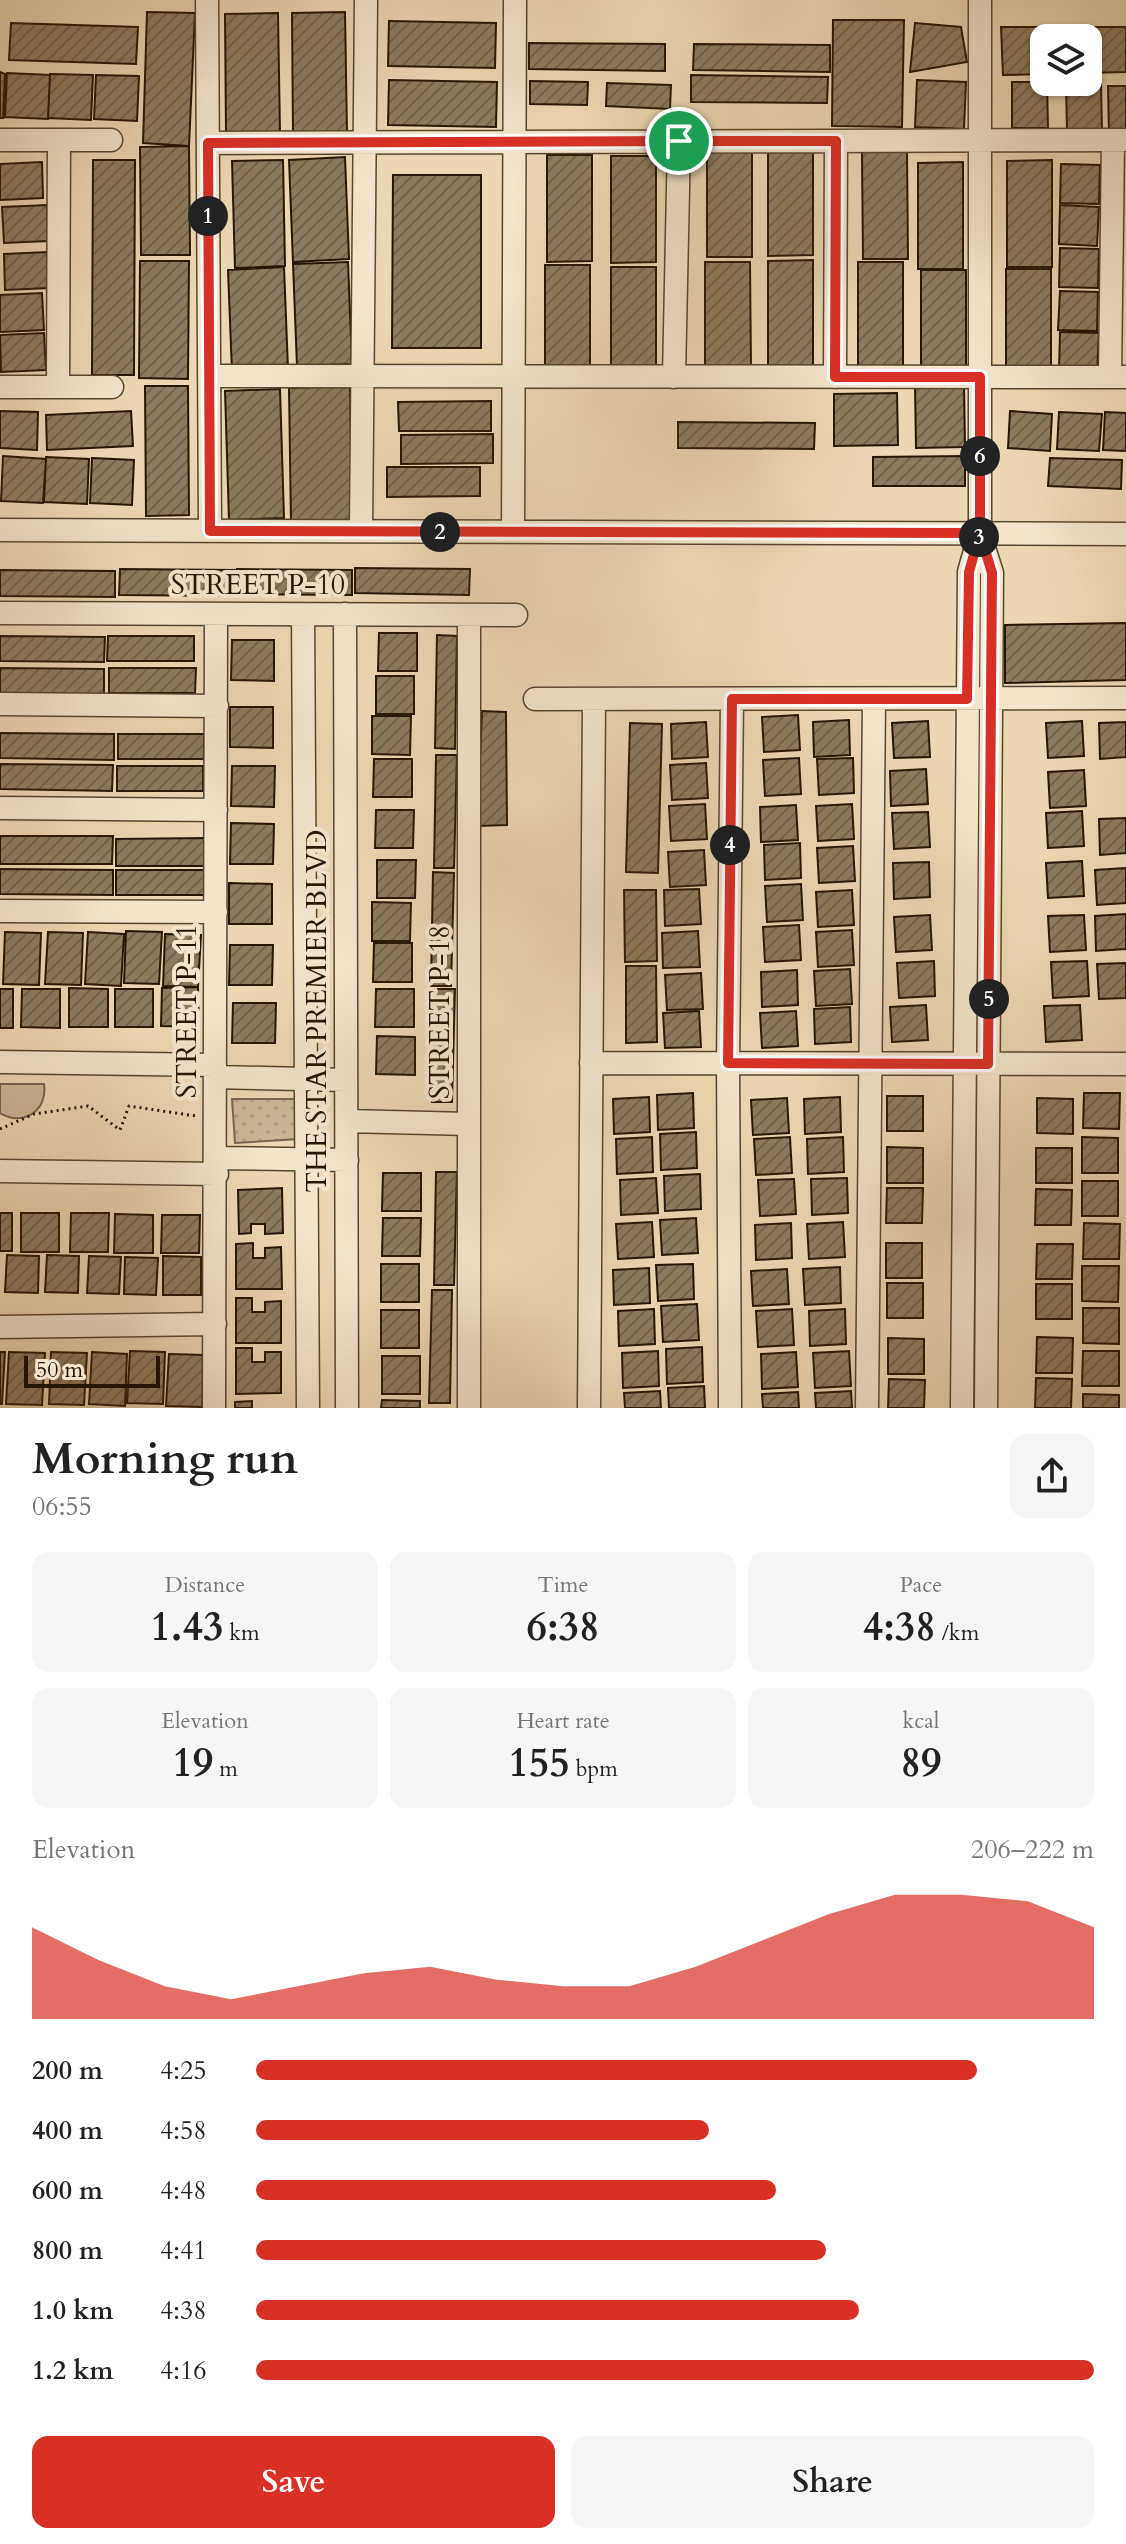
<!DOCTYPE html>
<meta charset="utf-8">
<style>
body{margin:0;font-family:Cardo,serif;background:#f6f6f6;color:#222;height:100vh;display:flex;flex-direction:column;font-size:30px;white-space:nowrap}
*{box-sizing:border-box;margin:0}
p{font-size:26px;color:#767676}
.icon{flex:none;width:44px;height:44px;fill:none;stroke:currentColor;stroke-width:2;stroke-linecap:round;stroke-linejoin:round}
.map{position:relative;height:1408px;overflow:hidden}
.side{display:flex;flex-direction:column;background:#fff;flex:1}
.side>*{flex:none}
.controls{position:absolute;left:1030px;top:24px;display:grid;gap:16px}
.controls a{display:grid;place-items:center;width:72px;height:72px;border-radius:16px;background:#fff;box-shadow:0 2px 6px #0004;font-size:40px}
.scale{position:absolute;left:24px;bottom:20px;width:136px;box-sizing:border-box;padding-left:8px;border:4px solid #261704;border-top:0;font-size:22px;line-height:28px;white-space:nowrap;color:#261704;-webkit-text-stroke:6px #f2e5cc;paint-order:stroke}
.pin{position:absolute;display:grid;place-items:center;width:68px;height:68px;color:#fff;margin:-34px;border:4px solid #fff;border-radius:50%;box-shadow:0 2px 8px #0007}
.km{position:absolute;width:40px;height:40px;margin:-20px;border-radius:50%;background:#222;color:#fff;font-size:22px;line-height:40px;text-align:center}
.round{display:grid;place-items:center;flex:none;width:84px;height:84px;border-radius:16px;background:#f6f6f6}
.head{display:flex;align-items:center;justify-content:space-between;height:136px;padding:0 32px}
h1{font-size:44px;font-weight:700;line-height:60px}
.stats{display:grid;grid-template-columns:repeat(3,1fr);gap:12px;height:136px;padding:8px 32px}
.stats div{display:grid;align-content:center;border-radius:16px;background:#f6f6f6;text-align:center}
.stats b{font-size:40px;font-weight:700}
.stats small{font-size:22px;font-weight:400}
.stats p{font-size:22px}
.chart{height:224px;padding:16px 32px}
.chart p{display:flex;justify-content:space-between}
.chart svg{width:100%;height:144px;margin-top:8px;fill:#d93025;opacity:.7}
.button{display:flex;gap:16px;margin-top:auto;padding:16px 32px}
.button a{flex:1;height:92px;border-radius:16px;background:#d93025;color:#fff;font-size:32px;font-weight:700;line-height:92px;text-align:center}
.button a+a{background:#f6f6f6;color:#222}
ul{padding:0 32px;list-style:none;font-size:26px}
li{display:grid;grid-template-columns:128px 96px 1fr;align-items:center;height:60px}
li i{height:20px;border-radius:10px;background:#d93025}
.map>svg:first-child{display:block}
.grass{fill:url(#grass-dots);stroke:#78664c;stroke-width:2}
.green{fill:#cab694;stroke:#78664c;stroke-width:2}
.building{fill:url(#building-hatch);stroke:#261704;stroke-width:2}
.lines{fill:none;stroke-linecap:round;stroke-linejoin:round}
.minor-casing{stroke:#57472f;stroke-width:25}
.path{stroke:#261704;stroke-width:3;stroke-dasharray:2 4;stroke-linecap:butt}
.minor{stroke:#f2e5cc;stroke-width:22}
.route-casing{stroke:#fff;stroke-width:16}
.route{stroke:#d93025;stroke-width:10}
.labels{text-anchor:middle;stroke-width:8;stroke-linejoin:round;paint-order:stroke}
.street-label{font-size:28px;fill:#261704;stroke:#f2e5cc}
</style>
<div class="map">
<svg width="1126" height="1408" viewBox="0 0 1126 1408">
<defs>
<pattern id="grass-dots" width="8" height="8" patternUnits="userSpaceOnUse" patternTransform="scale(2)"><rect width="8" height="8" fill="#cab694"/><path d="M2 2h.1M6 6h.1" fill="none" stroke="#ad9c7e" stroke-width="1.8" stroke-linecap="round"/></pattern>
<pattern id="building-hatch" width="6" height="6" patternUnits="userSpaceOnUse" patternTransform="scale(2)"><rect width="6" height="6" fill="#8c7b5e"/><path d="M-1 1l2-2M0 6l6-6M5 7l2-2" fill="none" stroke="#72644b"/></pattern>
</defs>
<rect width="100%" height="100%" fill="#ebd7b1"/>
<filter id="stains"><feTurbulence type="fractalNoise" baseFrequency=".0025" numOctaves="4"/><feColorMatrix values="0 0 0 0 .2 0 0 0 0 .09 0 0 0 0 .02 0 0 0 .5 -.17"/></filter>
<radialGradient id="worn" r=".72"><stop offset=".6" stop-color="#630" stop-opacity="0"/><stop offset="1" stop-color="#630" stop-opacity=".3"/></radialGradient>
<path class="grass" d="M232 1099H299V1139L235 1143Z"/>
<path class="green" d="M0 1084H44C48 1111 23 1127 0 1113Z"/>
<path class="building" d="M147 12 195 13 189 146 143 143Z
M345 12 347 133 293 134 292 13Z
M278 13 280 134 226 135 225 14Z
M833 20H904L902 127 832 126Z
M389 21 496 23 495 68 388 66Z
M11 23 138 27 136 64 9 60Z
M915 23 961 27 967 62 910 72Z
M1001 27H1126V72L1088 73V38H1044V74L1003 75Z
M529 43 665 44V71L529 69Z
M694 44 830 45V72L693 70Z
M0 72 5 74 3 118H0Z
M7 73 50 75 48 119 5 117Z
M50 74 93 75 91 120 48 118Z
M96 75 139 76 137 121 94 119Z
M691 75 828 77 827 103 691 102Z
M389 80 497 82 496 127 388 125Z
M917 80 966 82 964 129 915 127Z
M530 81 588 82 587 105 530 104Z
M1012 82H1047L1048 128H1012Z
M607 83 671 85 670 109 606 106Z
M1066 84H1101L1102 130H1067Z
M1108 86H1126V132H1109Z
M189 146 190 255H141L140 147Z
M768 149H813V255L768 256Z
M707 151H752V257H707Z
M862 152H907L908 259H863Z
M547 155H592V261L547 262Z
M611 156H656V262L611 263Z
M345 157 349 259 293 262 289 160Z
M93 160H135L134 375H92Z
M283 160 285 266 235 268 232 161Z
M1052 160V267H1007V161Z
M42 162 43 198 0 200V164Z
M963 162V269H918V163Z
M1061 164 1100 165 1099 204 1060 203Z
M393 175H481V348H392Z
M47 205 48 241 4 243 2 207Z
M1060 205 1099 207 1097 246 1059 244Z
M1060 248 1099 249 1098 288 1059 287Z
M48 252 50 288 5 290 4 254Z
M813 260V367H768V261Z
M140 261H189L188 379 139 378Z
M348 262 352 364 297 366 293 264Z
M705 262H750L751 368 705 369Z
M858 262H903V368L858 369Z
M545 265H590V371H545Z
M284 267 288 369 232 372 228 270Z
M611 267H656V373L611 374Z
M1006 269H1051V375L1006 376Z
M921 270H966V377H921Z
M1060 291 1098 292 1097 331 1058 330Z
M42 293 44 330 0 332V295Z
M1060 332 1099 333 1097 373 1059 371Z
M44 333 46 370 1 372 0 335Z
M964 385 965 447 916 448 915 386Z
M145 386H188L189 515 146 516Z
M350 386 352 522 291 523 289 388Z
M280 389 284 518 229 520 225 391Z
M897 393 898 445 834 446V394Z
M491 401V431H399L398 402Z
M0 411 38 412 37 450 0 448Z
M131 411 133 446 47 450 46 415Z
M1010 411 1052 414 1050 451 1008 448Z
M1059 412 1102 414 1099 451 1057 449Z
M1105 412 1126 413V451L1103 450Z
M678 422 815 423 814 449 678 448Z
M493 434V463L401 464V435Z
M3 456 46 459 43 503 1 501Z
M965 456V486H873V457Z
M46 457 89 459 87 504 44 502Z
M92 458 134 460 132 505 90 503Z
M1050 458 1122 460 1121 489 1048 486Z
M387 467H480V496L387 497Z
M355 568 470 569 469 595 355 593Z
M120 569 235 570 234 596 119 595Z
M237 569 352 570V595L237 594Z
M0 570 115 571V597L0 596Z
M1126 623V680L1005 683V625Z
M379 633H417V671H378Z
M437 635 457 636 455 749 435 748Z
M0 636 105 637 104 662 0 661Z
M108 636H194V661H107Z
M232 640H274V681L231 680Z
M0 668 104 669V695L0 694Z
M109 668H196L195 693H109Z
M376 676H414V714H376Z
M230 707H273V748L230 747Z
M482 711 506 712 507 825 477 826Z
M798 715 800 750 764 752 762 717Z
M372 716H411L410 755 372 754Z
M849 720 850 755 814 757 813 722Z
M928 721 930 757 894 758 892 723Z
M1082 721 1084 756 1048 758 1046 723Z
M706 722 708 757 672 759 671 724Z
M1126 722V757L1100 759 1099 723Z
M630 723 662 724 658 873 626 872Z
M0 733 114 734V760L0 758Z
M118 734H204V759H118Z
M436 755H457L454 868H434Z
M799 758 801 794 765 796 763 760Z
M853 758 854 793 819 795 817 759Z
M374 759H412V797H373Z
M706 763 708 798 672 800 670 765Z
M0 764 113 765 112 791 0 789Z
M117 766H203V791H117Z
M232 766H275L274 807 231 806Z
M926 769 928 804 891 806 890 771Z
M1084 770 1086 806 1050 808 1048 772Z
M705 804 707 839 671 841 669 806Z
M852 804 854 839 818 841 816 806Z
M796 805 798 840 761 842 760 807Z
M376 810H414L413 848H375Z
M1082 811 1084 846 1048 848 1046 813Z
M928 812 930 847 894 849 892 813Z
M1126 818V853L1100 855 1099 819Z
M231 823 274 824 273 864H230Z
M0 836H113L112 864H0Z
M204 838V866H116V839Z
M800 843 801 878 765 880 764 845Z
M853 846 855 881 819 883 817 848Z
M704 850 706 885 670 887 668 852Z
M377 860H416L415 898H377Z
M1082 861 1084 896 1048 898 1046 863Z
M929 862 930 897 894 899 893 863Z
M1126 868V903L1097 905 1095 870Z
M0 869 113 870V895L0 894Z
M116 870H204V895H116Z
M433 872 454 873 451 986H431Z
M229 883 272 884V924H229Z
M801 884 803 920 767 922 765 886Z
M699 889 701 924 665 926 664 890Z
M624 890H656L657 961 625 962Z
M852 890 854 925 818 927 816 892Z
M372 902 411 903 410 941H372Z
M1126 914V949L1096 951 1095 916Z
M930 915 932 950 896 952 894 917Z
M1084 915 1086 950 1050 952 1048 916Z
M799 925 801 960 765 962 763 927Z
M852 930 854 965 818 967 816 932Z
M126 931 162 932 159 984 124 983Z
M698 931 700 967 663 968 662 933Z
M5 932 41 933 39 985 3 984Z
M48 932 83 933 81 985 45 984Z
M88 932 124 934 121 986 85 984Z
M165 934 201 935 198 987 163 986Z
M374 943H412V982H373Z
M230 945H273L272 985H229Z
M934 961 935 996 899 998 897 963Z
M1087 961 1089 996 1053 998 1051 962Z
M1126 963V998L1099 999 1097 964Z
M626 966H656L657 1042 626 1043Z
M850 969 852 1004 816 1006 814 971Z
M797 970 798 1005 762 1007 761 972Z
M701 973 703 1009 667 1010 665 975Z
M198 987 199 1027 161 1026 162 988Z
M69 988 108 989V1027H69Z
M0 989H13V1028H0Z
M22 989H60V1028L21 1027Z
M115 989H153V1027H115Z
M376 989H414V1027H375Z
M434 989H455L452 1102H432Z
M233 1003H276L275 1043H232Z
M926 1005 928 1040 892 1042 890 1007Z
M1080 1005 1082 1040 1046 1042 1044 1006Z
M850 1007 851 1042 815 1044 814 1009Z
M699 1011 701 1047 665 1048 663 1013Z
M796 1011 798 1046 762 1048 760 1013Z
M377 1036 415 1037V1075L376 1074Z
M693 1093 694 1128 658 1130 657 1095Z
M1084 1093H1120L1119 1129 1083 1128Z
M887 1096H923V1131H887Z
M649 1097 650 1132 614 1134 613 1099Z
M840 1097 841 1132 805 1134 804 1099Z
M787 1098 789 1133 753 1135 751 1100Z
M1037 1098 1073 1099V1134L1037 1133Z
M696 1132 697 1168 661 1170 660 1134Z
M652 1137 653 1172 617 1174 616 1139Z
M790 1137 792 1173 756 1175 754 1139Z
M843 1137 844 1172 808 1174 807 1139Z
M1082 1137 1118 1138V1173H1082Z
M887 1147 923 1148V1183H887Z
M1036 1148H1072V1183H1036Z
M436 1172H457L454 1285H434Z
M383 1173H421V1211H382Z
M700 1174 701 1209 665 1211 664 1176Z
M656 1178 658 1213 621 1215 620 1180Z
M847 1178 848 1213 812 1215 811 1179Z
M794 1179 796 1214 760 1216 758 1180Z
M1082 1181H1118V1216H1082Z
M282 1188 283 1233 265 1234V1224H251V1233L239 1234 238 1190Z
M887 1188H923L922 1223H886Z
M1036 1189 1072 1190 1071 1225H1035Z
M0 1213H12V1251H0Z
M21 1213H59V1252H21Z
M71 1213H109L108 1252H70Z
M115 1214 153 1215V1253H114Z
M162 1215H200L199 1253H161Z
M383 1218H421L420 1256H382Z
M696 1218 698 1253 662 1255 660 1220Z
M652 1222 654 1257 618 1259 616 1224Z
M843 1222 845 1257 809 1259 807 1224Z
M791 1223 792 1258 756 1260 755 1225Z
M1084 1223 1120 1224 1119 1259H1083Z
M253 1243V1258H265V1248L281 1247 282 1289H236V1244Z
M886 1243H922V1278H886Z
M1037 1244H1073L1072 1279H1036Z
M7 1255 39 1256 38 1293 5 1292Z
M47 1255 79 1256 78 1293 45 1292Z
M89 1256 121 1257 119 1294 87 1293Z
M163 1256 201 1257V1295H163Z
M125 1257 158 1258 156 1295 124 1294Z
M381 1264H419V1302H381Z
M693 1264 694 1299 658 1301 656 1265Z
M1082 1266H1119L1118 1302 1082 1301Z
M840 1267 841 1303 805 1305 803 1269Z
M649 1268 650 1303 614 1305 613 1270Z
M787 1269 789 1304 753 1306 751 1271Z
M887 1283H923V1318H887Z
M1036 1284H1072V1319H1036Z
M432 1290H452L450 1403H429Z
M236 1298H252V1312H265V1302L281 1301V1343H236Z
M697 1304 699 1340 663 1342 661 1306Z
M1083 1308H1119V1344L1083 1343Z
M654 1309 655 1344 619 1346 618 1311Z
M792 1309 794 1345 758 1347 756 1311Z
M845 1309 846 1344 810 1346 809 1311Z
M381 1310H419V1348H381Z
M1037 1337 1073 1338 1072 1373H1036Z
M888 1338 924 1339V1374H888Z
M702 1347 703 1382 667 1384 666 1349Z
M236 1348H252V1362H265V1352H281V1393L236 1394Z
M130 1351 165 1352 163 1404 127 1403Z
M658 1351 659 1386 623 1388 622 1353Z
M849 1351 851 1386 815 1388 813 1353Z
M1083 1351H1119V1386H1082Z
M0 1352H5L2 1404H0Z
M9 1352 45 1353 42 1405 6 1404Z
M51 1352 87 1353 84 1405 49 1404Z
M92 1352 127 1354 125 1406 89 1404Z
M796 1352 798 1387 762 1389 761 1354Z
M169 1354 205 1355 202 1407 166 1406Z
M382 1356H420V1394H382Z
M1036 1378 1072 1379 1071 1408H1035Z
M889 1379 925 1380 924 1408H888Z
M704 1386 705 1408H669L668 1388Z
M660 1391 661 1408H625L624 1393Z
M851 1391 852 1408H816L815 1393Z
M798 1392 799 1408H763L762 1394Z
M1083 1394 1119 1395V1408H1083Z
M382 1400 420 1401V1408H381Z
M252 1401V1408H235V1402Z"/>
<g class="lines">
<defs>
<path id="minor" d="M207 0 210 531
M0 140H111
M208 143 1126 140
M209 376 1126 377
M674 377 679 141
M835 377 836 141
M1110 377 1113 140
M0 387H112
M58 387 59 140
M0 530 1126 534
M361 531 366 0
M513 532 515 0
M980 535 992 573 986 1408
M0 613 516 615
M345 614 347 1408
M303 615 308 1408
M469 615V1408
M535 699 1126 698
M0 704 217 706
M0 808 216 810
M0 911 216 912
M0 1062 215 1065
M591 1063 1126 1064
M216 1077 346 1080
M347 1121 469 1124
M215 1158 347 1160
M0 1171 217 1174
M0 1327 215 1324
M214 1408 216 614
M589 1408 594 699
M730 1408 728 1063 732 699
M867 1408 874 699
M962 1408 969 572 980 533V0"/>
</defs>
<use href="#minor" class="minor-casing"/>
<path class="path" d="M0 1129 34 1114 88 1106 120 1130 129 1106 196 1116"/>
<use href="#minor" class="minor"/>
</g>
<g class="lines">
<defs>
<path id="route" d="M679 141 208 143 210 531 980 533 969 572 967 699H732L728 1063 988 1064 992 573 980 533V377H835L836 141H679"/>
</defs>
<use href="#route" class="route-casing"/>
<use href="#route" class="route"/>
</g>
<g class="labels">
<g class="street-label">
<text x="258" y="594">STREET P-10</text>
<text transform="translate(186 1011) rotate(-90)" y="10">STREET P-11</text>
<text transform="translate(316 1011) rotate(-90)" y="10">THE STAR PREMIER BLVD</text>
<text transform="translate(439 1012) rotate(-90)" y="10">STREET P-18</text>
</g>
</g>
<rect width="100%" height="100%" filter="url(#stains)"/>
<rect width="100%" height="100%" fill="url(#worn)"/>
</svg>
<div class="controls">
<a><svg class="icon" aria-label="layers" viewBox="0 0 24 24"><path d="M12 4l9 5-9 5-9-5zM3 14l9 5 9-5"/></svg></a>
</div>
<div class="scale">50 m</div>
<div class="pin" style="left:679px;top:141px;background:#1e9e55"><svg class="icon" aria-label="arrive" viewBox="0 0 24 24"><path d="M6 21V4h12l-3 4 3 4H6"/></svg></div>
<b class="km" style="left:208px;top:216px">1</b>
<b class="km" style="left:440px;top:532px">2</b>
<b class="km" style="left:979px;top:537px">3</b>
<b class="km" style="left:730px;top:845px">4</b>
<b class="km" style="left:989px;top:999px">5</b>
<b class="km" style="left:980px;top:456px">6</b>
</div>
<section class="side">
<div class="head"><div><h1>Morning run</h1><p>06:55</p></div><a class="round"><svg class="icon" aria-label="share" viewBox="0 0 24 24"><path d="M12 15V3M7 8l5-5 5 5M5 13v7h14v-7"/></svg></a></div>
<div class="stats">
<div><p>Distance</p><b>1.43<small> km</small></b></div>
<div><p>Time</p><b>6:38</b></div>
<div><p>Pace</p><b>4:38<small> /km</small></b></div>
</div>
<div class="stats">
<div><p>Elevation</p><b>19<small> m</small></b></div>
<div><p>Heart rate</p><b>155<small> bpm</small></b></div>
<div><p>kcal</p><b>89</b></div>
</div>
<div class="chart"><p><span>Elevation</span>206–222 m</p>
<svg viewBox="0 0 160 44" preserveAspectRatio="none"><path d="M0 44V16L10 26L20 34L30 38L40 34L50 30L60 28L70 32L80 34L90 34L100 28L110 20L120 12L130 6L140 6L150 8L160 16V44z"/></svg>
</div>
<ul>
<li><b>200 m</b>4:25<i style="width:86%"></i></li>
<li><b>400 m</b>4:58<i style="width:54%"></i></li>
<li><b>600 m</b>4:48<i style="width:62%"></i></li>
<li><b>800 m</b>4:41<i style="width:68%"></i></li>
<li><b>1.0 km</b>4:38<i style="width:72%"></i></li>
<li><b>1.2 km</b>4:16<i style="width:100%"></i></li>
</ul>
<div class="button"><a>Save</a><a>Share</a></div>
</section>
